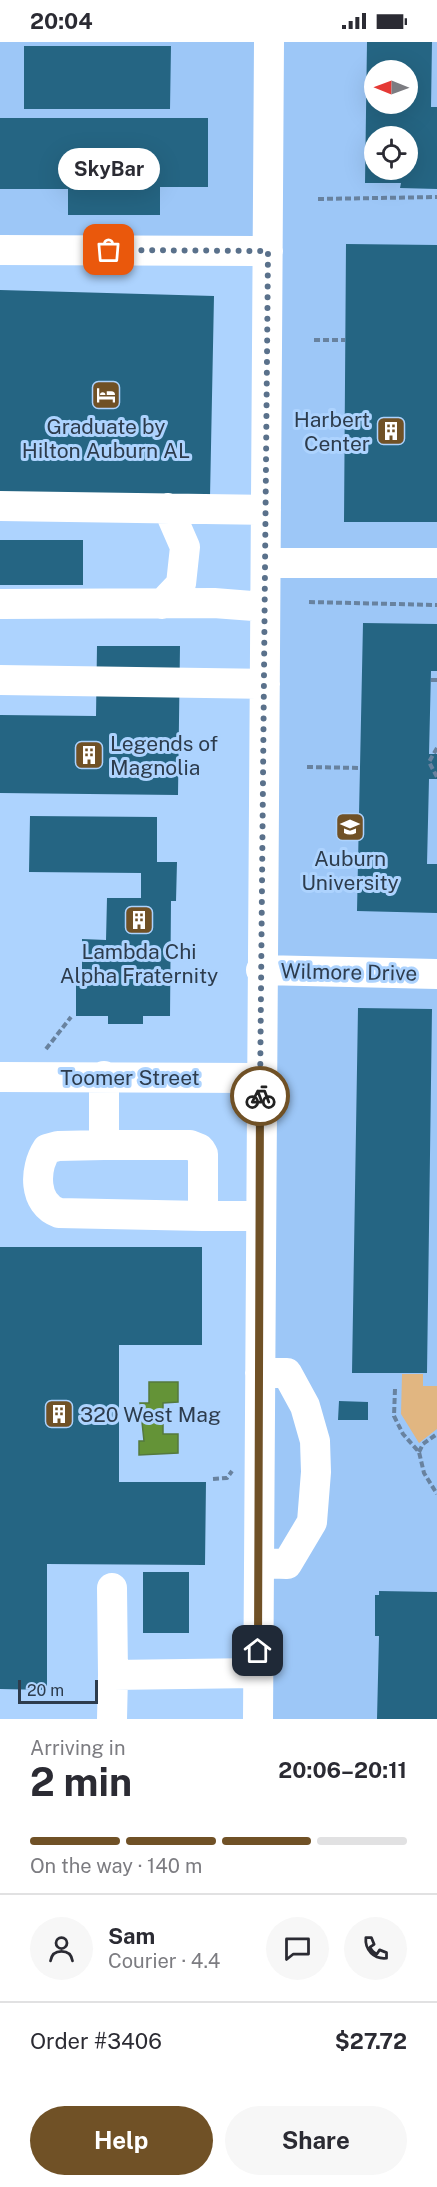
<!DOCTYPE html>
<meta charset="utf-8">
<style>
:root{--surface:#fff;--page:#f7f7f7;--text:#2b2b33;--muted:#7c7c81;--line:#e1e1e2;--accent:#705126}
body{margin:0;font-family:"Public Sans",sans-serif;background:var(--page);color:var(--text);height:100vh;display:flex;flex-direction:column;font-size:22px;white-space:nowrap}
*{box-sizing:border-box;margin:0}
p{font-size:20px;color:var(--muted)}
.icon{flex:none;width:33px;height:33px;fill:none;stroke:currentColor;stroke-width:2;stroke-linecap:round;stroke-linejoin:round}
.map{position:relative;height:1677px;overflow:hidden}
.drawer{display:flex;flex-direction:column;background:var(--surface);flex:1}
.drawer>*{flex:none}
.needle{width:39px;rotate:271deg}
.fabs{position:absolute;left:364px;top:18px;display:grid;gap:12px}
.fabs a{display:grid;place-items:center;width:54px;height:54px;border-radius:50%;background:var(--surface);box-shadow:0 6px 24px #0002;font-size:30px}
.scale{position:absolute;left:18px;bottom:15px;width:80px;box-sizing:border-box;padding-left:6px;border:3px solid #2d3c4d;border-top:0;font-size:16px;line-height:21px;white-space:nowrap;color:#2d3c4d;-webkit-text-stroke:4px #add3fe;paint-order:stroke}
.pin{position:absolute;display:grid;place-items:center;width:51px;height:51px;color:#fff;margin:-26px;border-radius:12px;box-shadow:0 3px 9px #0006}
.courier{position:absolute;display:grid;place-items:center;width:60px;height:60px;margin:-30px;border:4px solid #705126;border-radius:50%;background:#fff;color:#222;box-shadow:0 2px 8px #0007}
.bubble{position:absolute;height:42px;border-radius:21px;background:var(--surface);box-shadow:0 6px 24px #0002;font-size:20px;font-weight:700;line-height:42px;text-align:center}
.head em{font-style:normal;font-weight:700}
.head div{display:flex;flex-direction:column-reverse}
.head{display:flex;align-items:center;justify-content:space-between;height:102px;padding:0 30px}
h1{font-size:39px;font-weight:700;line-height:45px}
.bar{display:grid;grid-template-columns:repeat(4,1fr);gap:9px 6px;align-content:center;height:72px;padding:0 30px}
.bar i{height:8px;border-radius:4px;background:var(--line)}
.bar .active{background:var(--accent)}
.bar p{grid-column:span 4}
.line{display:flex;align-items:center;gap:15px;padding:0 30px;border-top:2px solid var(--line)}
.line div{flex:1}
.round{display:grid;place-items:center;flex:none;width:63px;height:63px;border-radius:32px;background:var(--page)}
.button{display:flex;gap:12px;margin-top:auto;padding:12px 30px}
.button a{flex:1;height:69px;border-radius:36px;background:var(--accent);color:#fff;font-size:24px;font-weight:700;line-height:69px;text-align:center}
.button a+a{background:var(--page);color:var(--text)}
.status{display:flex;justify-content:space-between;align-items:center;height:42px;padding:0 30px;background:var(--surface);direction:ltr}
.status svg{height:16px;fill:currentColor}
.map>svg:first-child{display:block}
.built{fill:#9dc7f7;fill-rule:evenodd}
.green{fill:#e1b681}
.water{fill:#649337;stroke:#54793e;stroke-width:1.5}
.building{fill:#256583;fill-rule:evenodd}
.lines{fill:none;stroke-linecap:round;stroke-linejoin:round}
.path{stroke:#68829f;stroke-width:4;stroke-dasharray:6 3;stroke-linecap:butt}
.minor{stroke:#fff;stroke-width:30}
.done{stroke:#5a718b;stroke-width:6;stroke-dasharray:0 10.8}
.route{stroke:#705126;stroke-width:8}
.labels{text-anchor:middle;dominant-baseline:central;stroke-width:6;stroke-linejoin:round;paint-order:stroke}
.poi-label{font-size:21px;fill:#2d3c4d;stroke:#add3fe}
.street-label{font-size:21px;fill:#2d3c4d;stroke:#add3fe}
</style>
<div class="status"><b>20:04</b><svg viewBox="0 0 49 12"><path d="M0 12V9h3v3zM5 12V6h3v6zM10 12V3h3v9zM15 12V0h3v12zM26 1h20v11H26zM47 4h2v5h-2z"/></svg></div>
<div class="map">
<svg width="437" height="1677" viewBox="0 0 437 1677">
<rect width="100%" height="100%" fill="#add3fe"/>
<!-- built -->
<path class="built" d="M0,0H437V1677H258L268,210L0,208ZM375,28H408V62H375ZM375,94H408V128H375Z"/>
<!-- green -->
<path class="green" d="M402,1332H423V1344H437V1387L419,1401L401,1372Z"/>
<!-- water -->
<path class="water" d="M149,1340H178V1360L163,1361V1392H178V1411L139,1413V1399H144L140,1361H149Z"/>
<!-- building -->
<path class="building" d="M367,0H432L431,65H437V147L400,146L401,141H365ZM375,28H408V62H375ZM375,94H408V128H375Z
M24,4H171L170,67H24Z
M0,76H208V145H160V173H68V147H0Z
M346,202L437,203V480H344Z
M0,248L214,254L210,455L0,453Z
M0,498H83V543H0Z
M363,581L437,582V629H431L429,712H437V737H429L427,822H437V871L357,869Z
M97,604H180L178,753L0,751V673L96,674Z
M30,774L157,775V820H177L176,859H171L170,974H143V982H108V974H76V934H82V897L106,898L107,856H141V831L29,830Z
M358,966L432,967L427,1331H352Z
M0,1205H202V1303H119V1440H206L205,1523L47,1522V1648L0,1647Z
M339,1359L368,1360V1378H338Z
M143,1530H189V1591H143Z
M379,1549L437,1550V1677H377L379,1594H375V1553H379Z"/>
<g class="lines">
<!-- path -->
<path class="path" d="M318,157L437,155
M314,298H345
M309,560L437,563
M431,638H437
M437,706L429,720L437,735
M307,725L360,726
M46,1007L71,975
M395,1347L394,1374L403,1392L419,1410L424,1431L437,1452
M419,1410L423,1402L437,1392
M213,1437L227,1436L232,1429"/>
<!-- minor -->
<path class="minor" d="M0,208L268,209
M0,464L266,468
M266,521H437
M0,562L214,561L265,565
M162,562L181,542L185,505L168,466
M0,638L265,642
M261,928L437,932
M0,1035L260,1036
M104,1103L58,1104L47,1107C34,1127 33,1162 59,1171L203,1174V1112L200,1107L190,1103H104V1034
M203,1174H260
M259,1521L287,1522L312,1480L316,1430L315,1399L305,1364L287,1331H260
M112,1546L113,1633L258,1631
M112,1677L113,1633
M258,1677L269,0"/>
</g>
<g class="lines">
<!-- done -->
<path class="done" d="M109,208L268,209L260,1054"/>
<!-- route -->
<path class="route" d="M258,1609L260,1054"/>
</g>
<!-- icons -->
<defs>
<g id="hotel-square" transform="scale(1.5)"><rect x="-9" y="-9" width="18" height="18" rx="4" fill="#705126" stroke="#add3fe"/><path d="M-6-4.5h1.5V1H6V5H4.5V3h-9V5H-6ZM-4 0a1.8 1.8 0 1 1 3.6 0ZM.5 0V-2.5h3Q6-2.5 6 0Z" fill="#fff"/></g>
<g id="building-square" transform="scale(1.5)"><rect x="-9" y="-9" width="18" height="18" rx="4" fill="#705126" stroke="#add3fe"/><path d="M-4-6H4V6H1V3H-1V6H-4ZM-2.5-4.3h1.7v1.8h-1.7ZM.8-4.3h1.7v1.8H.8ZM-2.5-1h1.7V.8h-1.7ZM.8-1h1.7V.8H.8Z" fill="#fff"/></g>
<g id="university-square" transform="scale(1.5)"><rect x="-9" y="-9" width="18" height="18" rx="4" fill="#705126" stroke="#add3fe"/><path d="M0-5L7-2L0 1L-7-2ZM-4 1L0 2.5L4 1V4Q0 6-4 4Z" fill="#fff"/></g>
</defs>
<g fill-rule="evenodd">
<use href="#hotel-square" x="106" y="353"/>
<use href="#building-square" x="391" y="389"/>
<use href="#building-square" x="89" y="713"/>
<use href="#university-square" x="350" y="785"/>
<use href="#building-square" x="139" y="878"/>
<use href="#building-square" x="59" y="1372"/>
</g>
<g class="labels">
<!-- poi labels -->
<g class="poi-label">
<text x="370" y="377" text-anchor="end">Harbert<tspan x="370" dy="24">Center</tspan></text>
<text x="106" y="384">Graduate by<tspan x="106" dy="24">Hilton Auburn AL</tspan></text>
<text x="110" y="701" text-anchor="start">Legends of<tspan x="110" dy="24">Magnolia</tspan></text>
<text x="350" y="816">Auburn<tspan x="350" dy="24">University</tspan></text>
<text x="139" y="909">Lambda Chi<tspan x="139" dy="24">Alpha Fraternity</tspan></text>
<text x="80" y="1372" text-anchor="start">320 West Mag</text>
</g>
<!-- street labels -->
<g class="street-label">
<text transform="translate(349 930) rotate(1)">Wilmore Drive</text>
<text x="130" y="1035">Toomer Street</text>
</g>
</g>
</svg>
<div class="fabs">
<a><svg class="needle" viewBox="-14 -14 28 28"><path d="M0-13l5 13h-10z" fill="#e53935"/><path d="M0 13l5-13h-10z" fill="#7c7c81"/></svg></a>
<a><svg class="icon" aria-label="locate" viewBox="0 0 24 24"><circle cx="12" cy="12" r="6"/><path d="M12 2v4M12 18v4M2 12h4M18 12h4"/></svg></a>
</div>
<div class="scale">20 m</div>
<div class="pin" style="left:109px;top:208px;background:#ea580c"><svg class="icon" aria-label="bag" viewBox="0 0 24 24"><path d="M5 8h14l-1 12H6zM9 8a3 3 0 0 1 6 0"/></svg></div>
<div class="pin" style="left:258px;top:1609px;background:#1f2937"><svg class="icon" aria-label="home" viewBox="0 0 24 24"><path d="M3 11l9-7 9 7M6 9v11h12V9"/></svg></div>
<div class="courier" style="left:260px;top:1054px"><svg class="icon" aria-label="bike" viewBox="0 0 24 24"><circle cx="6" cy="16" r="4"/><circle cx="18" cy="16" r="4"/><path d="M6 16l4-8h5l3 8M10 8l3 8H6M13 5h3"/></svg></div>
<div class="bubble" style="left:58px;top:106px;width:102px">SkyBar</div>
</div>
<section class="drawer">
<div class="head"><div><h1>2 min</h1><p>Arriving in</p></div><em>20:06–20:11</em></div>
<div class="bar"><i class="active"></i><i class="active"></i><i class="active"></i><i></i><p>On the way · 140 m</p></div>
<div class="line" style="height:108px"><a class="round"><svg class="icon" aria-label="person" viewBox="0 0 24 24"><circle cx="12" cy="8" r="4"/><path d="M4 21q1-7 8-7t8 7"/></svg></a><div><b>Sam</b><p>Courier · 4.4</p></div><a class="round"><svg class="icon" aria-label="chat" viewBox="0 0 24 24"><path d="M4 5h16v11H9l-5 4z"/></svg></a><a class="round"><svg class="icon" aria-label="phone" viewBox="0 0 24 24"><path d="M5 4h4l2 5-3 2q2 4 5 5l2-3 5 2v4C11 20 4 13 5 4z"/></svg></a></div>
<div class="line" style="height:78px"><div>Order #3406</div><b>$27.72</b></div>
<div class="button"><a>Help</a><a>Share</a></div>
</section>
